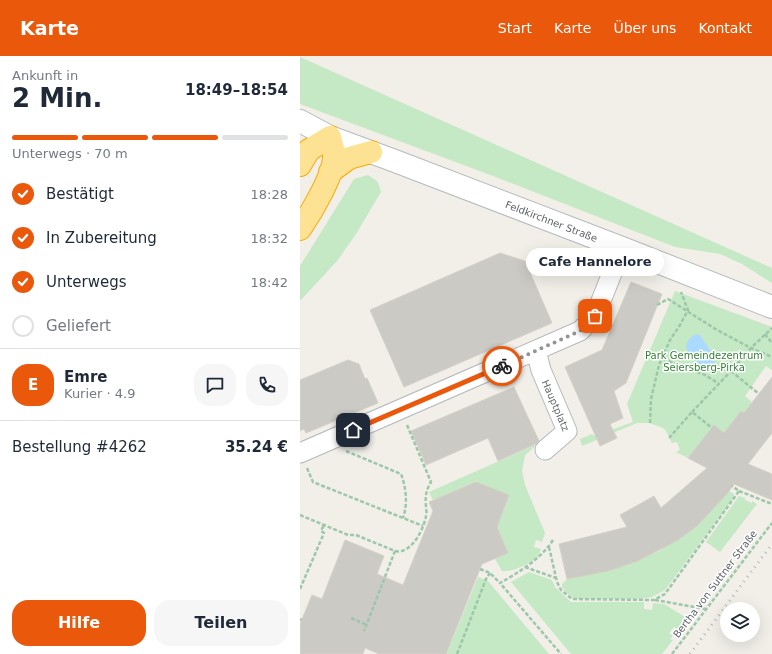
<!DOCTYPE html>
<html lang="de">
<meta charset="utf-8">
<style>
:root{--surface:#fff;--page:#f6f6f7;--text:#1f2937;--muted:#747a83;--line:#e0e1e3;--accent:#ea580c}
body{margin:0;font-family:"DejaVu Sans",sans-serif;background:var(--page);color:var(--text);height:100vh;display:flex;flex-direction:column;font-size:15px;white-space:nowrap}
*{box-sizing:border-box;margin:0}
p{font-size:13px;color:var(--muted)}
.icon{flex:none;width:22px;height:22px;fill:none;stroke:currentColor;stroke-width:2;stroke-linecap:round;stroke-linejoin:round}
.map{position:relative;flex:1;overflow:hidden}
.details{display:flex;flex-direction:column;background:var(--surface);width:300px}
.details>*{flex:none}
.buttons{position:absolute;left:420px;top:546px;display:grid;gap:8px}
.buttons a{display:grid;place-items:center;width:40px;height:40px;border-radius:50%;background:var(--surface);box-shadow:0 4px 16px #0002;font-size:20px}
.pin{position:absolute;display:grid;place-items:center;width:34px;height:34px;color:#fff;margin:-17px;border-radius:8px;box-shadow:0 2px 6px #0006}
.courier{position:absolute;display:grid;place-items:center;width:40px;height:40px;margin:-20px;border:3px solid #ea580c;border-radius:50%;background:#fff;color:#222;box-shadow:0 1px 5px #0007}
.bubble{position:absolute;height:28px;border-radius:14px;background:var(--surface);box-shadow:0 4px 16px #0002;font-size:13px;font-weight:600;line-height:28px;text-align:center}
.overview em{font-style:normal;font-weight:600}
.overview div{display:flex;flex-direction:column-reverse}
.overview{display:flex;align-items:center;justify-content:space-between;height:68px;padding:0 12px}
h1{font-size:26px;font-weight:600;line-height:30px}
.bar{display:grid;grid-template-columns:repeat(4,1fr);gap:6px 4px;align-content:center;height:48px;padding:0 12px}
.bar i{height:5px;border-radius:3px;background:var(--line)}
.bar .on{background:var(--accent)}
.bar p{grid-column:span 4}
.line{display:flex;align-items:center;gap:10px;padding:0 12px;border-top:1px solid var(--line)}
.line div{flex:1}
.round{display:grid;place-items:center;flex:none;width:42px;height:42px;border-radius:16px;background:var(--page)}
ol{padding:0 12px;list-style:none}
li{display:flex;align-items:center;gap:12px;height:44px}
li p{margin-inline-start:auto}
li .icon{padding:4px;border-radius:50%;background:var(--accent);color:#fff;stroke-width:4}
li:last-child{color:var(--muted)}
li i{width:22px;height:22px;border:2px solid var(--line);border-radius:50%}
.action{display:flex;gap:8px;margin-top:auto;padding:8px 12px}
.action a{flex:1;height:46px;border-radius:16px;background:var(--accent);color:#fff;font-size:16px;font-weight:600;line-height:46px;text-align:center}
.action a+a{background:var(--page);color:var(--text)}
header{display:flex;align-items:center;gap:24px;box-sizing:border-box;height:56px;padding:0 20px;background:var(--accent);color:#fff}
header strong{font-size:19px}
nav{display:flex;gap:22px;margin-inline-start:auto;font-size:14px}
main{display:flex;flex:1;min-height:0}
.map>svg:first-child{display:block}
.green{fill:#c5e8c5}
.water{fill:#aadaff}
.building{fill:#cccac5;stroke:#d6d1c6}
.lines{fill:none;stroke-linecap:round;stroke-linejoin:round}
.street-casing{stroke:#b5b8bc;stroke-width:21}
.secondary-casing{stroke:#b6babf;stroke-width:24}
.highway-casing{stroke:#f9ab00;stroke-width:24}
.path{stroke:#9cc7a9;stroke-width:2.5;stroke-dasharray:4 2;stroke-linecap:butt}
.street{stroke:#fff;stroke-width:19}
.secondary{stroke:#fff;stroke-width:22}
.highway{stroke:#fde293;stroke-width:22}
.rail{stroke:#b6b7b8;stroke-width:3;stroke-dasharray:1 5;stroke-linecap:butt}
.done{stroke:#929495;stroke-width:4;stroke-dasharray:0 7.2}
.route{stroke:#ea580c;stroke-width:5}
.labels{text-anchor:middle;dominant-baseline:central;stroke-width:3;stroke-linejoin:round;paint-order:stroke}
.street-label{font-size:10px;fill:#5f6368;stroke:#fff}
.park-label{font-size:10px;fill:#348238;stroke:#fff}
</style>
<header>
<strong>Karte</strong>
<nav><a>Start</a><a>Karte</a><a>Über uns</a><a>Kontakt</a></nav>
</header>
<main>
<section class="details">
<div class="overview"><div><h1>2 Min.</h1><p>Ankunft in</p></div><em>18:49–18:54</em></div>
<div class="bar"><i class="on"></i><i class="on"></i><i class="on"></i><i></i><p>Unterwegs · 70 m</p></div>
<ol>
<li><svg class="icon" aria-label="check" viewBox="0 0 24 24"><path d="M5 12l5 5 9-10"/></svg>Bestätigt<p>18:28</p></li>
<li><svg class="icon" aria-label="check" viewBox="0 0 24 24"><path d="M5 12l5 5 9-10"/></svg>In Zubereitung<p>18:32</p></li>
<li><svg class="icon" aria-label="check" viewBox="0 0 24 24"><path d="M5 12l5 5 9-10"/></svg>Unterwegs<p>18:42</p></li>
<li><i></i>Geliefert</li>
</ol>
<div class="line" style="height:72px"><b class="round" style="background:var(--accent);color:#fff">E</b><div><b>Emre</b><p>Kurier · 4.9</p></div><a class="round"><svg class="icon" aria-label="chat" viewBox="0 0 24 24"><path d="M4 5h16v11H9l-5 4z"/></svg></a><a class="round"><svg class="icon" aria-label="phone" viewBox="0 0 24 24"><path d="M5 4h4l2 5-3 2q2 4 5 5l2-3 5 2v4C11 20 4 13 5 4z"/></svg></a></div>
<div class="line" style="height:52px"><div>Bestellung #4262</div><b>35.24 €</b></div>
<div class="action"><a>Hilfe</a><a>Teilen</a></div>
</section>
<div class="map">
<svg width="472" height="598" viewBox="0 0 472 598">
<rect width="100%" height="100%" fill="#f1efe8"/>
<!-- green -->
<path class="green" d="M0,1L472,212V227L442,208L420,198L375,191L193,120L0,48Z
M68,119L78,126L81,136L56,178L37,205L0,245V210L54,123Z
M375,235L472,271V314L466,310L445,340L452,346L444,357L441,355L424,377L414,370L388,402L376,396L380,394L377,386L372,387L366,375L363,372L349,367H337L282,390L280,383L292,378L294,380L333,366L327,348Z
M238,388L225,399L222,415L225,429L245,477L242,486L236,484L234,491L241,493C240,496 238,500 236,502C230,508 210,517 202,515L195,503L208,497L197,471L209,439L183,440L177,425L133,444L129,436Z
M429,435L434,438V441L365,534L352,541L339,543H277C271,541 266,537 262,531V528L267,523L338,505L359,495L397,470Z
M439,440L445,442V444L452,447V445L457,448L420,496L406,486Z
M229,516L252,524L255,531L271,546H344V553L352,554L353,547L364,548L390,564L380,575L374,571L369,577L373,580L370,583L373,584L362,598H271L211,526Z
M178,521L188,525L249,598H142L143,595L147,597Z"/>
<!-- water -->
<path class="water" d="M396,278L400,279L415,302L414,308L408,312C393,307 375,289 396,278Z"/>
<!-- building -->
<path class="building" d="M200,197L225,205L252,267L104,331L70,254Z
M331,226L362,238L326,327L314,335L323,362L310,368L317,382L300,390L265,311L302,294Z
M48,304L59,308L65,323L67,322L78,347L6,377L4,373L0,375V324Z
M472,321V377L448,408L472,418V444L434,428L427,438L397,470L378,484L338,505L308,515L267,523L259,488L327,471L320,459L354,440L361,452L407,412L388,402L414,369L424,377L441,355L444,357Z
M214,331L239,385L236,388L198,405L188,382L126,409L111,375Z
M176,426L209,439L197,471L208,497L182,508L146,598H79L65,592L63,598H0V568L12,539L22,543L45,484L84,500L77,518L103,529L133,455L129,446Z"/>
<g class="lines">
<!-- street casing -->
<g class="street-casing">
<g id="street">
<path id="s1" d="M236,295L241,314L267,375L245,394"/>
<path d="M0,397L280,275L295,260L322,192"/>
</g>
</g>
<!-- secondary casing -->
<g class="secondary-casing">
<g id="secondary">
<path id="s2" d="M0,65L30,81L95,105L322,192L472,251"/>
</g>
</g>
<!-- highway casing -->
<g class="highway-casing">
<path id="highway" d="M0,109L9,94L30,81C31,86 33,92 34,97C36,116 11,157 0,173
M30,116L49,102L71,96"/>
</g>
<!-- path -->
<path class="path" d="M357,249L368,243L417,274L451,292L472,301
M465,278L472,287
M363,303L405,319L418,327
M431,315L459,338
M392,356L431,315L451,292L472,272
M350,367L351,343L359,309L370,284L380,269L388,254L381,236
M369,382L392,356L412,372
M46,395L101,418C106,431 108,448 103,462
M7,412L13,426L123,470
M439,435L472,448
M0,459L48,479H56L95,495L64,575
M253,484C242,502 218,517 200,527L261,598
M249,491L257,526L261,534L272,543L354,544L365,538L439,435L432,430
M95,495C111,499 124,473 126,460C127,457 126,453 126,450C125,441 126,434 131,426L107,369
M225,511L256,522
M180,513L190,517L200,527
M0,533L24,477L21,475L24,469
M355,544L406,553
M51,562L67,569
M0,563L2,564
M157,598L186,523L190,517
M372,598L472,467"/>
<!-- street -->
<use href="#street" class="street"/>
<!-- secondary -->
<use href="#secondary" class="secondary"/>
<!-- highway -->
<use href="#highway" class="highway"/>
<!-- rail -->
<path class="rail" d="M390,598L472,488"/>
</g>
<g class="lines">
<!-- done -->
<path class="done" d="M202,310L280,275L295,260"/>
<!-- route -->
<path class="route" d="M53,374L202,310"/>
</g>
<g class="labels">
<!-- street labels -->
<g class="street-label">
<text stroke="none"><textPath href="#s2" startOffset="271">Feldkirchner Straße</textPath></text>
<text stroke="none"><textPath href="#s1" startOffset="58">Hauptplatz</textPath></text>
<text transform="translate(415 528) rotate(-53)">Bertha von Suttner Straße</text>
</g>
<!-- park labels -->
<g class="park-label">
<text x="404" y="299">Park Gemeindezentrum<tspan x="404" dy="12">Seiersberg-Pirka</tspan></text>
</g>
</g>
</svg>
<div class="buttons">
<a><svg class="icon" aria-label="layers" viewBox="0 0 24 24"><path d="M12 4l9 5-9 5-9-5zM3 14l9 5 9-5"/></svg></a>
</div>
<div class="pin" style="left:295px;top:260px;background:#ea580c"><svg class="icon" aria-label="bag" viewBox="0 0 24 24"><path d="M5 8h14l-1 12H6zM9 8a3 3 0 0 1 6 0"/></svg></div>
<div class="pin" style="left:53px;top:374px;background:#1f2937"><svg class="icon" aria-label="home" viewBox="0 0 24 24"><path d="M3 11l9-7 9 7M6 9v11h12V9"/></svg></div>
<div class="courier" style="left:202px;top:310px"><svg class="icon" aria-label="bike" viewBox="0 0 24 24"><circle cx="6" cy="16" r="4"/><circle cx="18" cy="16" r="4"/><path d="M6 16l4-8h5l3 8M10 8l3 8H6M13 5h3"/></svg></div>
<div class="bubble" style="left:226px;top:192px;width:138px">Cafe Hannelore</div>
</div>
</main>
